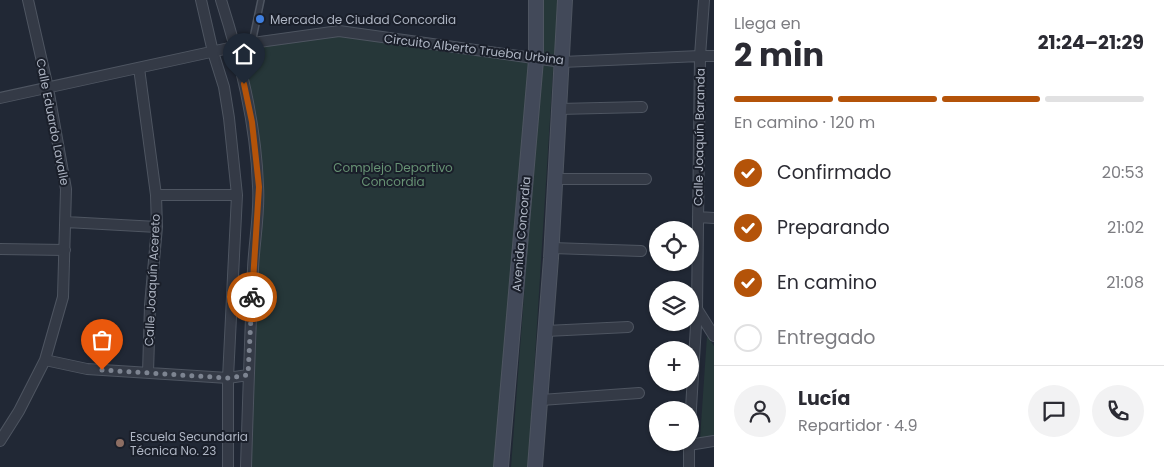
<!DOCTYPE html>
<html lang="es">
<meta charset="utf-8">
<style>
:root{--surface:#fff;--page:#f2f2f3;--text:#2b2b33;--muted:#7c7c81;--line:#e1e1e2;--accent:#b45309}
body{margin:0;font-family:Poppins,sans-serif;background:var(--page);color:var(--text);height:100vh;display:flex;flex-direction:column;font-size:19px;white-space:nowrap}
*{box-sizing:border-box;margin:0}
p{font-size:16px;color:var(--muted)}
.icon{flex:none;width:28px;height:28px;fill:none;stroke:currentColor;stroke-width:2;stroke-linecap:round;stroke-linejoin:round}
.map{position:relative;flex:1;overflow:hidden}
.drawer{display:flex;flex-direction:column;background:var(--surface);width:450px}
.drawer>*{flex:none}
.buttons{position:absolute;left:649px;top:221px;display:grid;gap:10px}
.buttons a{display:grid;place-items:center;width:50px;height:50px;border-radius:50%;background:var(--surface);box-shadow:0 1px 4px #0004;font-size:25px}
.pin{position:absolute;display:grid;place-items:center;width:42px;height:42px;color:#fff;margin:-51px -21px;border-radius:50% 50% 50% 0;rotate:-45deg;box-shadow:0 0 5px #0007}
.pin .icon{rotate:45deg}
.courier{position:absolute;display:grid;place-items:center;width:50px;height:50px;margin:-25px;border:4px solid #b45309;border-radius:50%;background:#fff;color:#222;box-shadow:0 1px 6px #0007}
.head em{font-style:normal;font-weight:700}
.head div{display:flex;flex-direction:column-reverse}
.head{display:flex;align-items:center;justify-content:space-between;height:85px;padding:0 20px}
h1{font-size:32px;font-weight:700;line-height:38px}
.bar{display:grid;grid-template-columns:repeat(4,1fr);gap:8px 5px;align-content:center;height:60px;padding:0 20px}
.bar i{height:6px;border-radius:4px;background:var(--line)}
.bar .current{background:var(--accent)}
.bar p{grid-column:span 4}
.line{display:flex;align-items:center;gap:12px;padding:0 20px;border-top:1px solid var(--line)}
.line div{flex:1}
.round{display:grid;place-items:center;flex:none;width:52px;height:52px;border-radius:26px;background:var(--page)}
ol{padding:0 20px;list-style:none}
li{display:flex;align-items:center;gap:15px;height:55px}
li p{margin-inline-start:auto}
li .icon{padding:5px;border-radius:50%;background:var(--accent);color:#fff;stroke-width:4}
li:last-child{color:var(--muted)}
li i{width:28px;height:28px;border:2px solid var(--line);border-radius:50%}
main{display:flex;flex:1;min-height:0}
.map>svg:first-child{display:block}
.green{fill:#263739}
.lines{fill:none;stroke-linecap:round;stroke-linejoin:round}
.lane-casing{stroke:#4e5561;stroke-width:8}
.street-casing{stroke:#4e5561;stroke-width:12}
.secondary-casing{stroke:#4e5561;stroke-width:16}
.lane{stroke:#343a46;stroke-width:5}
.street{stroke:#343a46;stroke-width:10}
.secondary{stroke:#424959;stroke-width:14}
.done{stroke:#7d8491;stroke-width:5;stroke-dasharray:0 9}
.route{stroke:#b45309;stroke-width:6}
.shop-dot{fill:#3f7fe0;stroke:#1a1f2a;stroke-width:2}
.education-dot{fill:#8d6e63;stroke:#1a1f2a;stroke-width:2}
.labels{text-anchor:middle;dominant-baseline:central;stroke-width:4;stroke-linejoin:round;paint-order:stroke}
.poi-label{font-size:12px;fill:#aeb5c3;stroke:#1a1f2a;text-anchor:start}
.street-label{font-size:12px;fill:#aeb5c3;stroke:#1a1f2a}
.park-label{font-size:12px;fill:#679274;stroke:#1a1f2a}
</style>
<main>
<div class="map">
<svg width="714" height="467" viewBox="0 0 714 467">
<rect width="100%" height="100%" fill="#212835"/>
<!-- green -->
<path class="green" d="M543,0H559L557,38L553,71L528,467H511L524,296Z
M339,31L536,60L506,467H246L259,187L236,47Z
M707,336L714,346V437L700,439Z"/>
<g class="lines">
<!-- lane casing -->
<g class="lane-casing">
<path id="lane" d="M252,43L261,0"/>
</g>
<!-- street casing -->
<g class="street-casing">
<path id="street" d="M201,0L213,52L224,87L229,118L237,195L228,378V467
M221,0C240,60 256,123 258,186C260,212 254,243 253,269C250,335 248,401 246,467
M139,68L156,195L157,227L150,305L148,373
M0,98L252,43L339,31L562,62L700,56H714
M559,109L642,107
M556,179H646
M156,195H237
M698,217L714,218
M66,222L157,227
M552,248L641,251
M0,249L65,250
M697,309L714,336
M546,331L628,327
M45,360L87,369L228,378L248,375
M541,400L639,393
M690,425L697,309L700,56L704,0
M0,441L19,411L45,360L63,297L66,189L48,88L28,0
M689,442V467
M689,445L714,441"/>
</g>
<!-- secondary casing -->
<g class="secondary-casing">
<path id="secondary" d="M501,467L536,60V0
M535,467L551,258L565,0"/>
</g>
<!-- lane -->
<use href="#lane" class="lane"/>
<!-- street -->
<use href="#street" class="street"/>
<!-- secondary -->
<use href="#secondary" class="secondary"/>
</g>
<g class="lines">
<!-- done -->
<path class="done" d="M102,370L228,378L248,375L252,297"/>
<!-- route -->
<path class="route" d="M244,84L252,122L259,187L252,297"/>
</g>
<!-- markers -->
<circle class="shop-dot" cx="260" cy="19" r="5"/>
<circle class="education-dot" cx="120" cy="443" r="5"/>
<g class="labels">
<!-- poi labels -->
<g class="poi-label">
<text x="270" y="19">Mercado de Ciudad Concordia</text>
<text x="130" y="436">Escuela Secundaria<tspan x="130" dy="14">Técnica No. 23</tspan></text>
</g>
<!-- street labels -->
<g class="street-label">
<text transform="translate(474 49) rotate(7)">Circuito Alberto Trueba Urbina</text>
<text transform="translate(53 122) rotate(79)">Calle Eduardo Lavalle</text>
<text transform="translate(699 137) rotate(-89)">Calle Joaquín Baranda</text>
<text transform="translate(521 234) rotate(-85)">Avenida Concordia</text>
<text transform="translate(152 280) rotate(-87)">Calle Joaquín Acereto</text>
</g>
<!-- park labels -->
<g class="park-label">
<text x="393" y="167">Complejo Deportivo<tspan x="393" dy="14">Concordia</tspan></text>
</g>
</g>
</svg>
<div class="buttons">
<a><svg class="icon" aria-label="locate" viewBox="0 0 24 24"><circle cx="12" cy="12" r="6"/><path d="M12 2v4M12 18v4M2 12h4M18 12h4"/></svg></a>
<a><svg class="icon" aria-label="layers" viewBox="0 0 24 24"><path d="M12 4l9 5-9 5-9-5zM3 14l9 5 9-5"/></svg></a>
<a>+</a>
<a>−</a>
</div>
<div class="pin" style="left:102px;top:370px;background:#ea580c"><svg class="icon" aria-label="bag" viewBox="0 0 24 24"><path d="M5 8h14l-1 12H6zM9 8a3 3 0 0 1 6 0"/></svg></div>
<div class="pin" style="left:244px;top:84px;background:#1f2937"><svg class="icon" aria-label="home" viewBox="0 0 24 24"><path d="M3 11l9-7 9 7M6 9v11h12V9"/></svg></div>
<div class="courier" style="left:252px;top:297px"><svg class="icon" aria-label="bike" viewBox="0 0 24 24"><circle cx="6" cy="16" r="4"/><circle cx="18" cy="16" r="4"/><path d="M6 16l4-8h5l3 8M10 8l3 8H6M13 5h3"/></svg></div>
</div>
<section class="drawer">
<div class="head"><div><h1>2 min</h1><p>Llega en</p></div><em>21:24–21:29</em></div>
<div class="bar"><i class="current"></i><i class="current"></i><i class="current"></i><i></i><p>En camino · 120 m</p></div>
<ol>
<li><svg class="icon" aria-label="check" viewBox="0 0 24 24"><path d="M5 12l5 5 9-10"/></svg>Confirmado<p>20:53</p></li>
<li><svg class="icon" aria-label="check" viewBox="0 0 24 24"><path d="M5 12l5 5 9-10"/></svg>Preparando<p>21:02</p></li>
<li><svg class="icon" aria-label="check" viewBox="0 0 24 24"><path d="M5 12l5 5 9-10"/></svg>En camino<p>21:08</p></li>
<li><i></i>Entregado</li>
</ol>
<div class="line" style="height:90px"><a class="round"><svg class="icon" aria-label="person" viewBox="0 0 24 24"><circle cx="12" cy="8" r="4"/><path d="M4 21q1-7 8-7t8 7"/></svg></a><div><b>Lucía</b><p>Repartidor · 4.9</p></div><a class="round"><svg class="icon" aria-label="chat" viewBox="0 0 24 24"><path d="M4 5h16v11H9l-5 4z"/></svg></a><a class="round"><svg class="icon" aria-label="phone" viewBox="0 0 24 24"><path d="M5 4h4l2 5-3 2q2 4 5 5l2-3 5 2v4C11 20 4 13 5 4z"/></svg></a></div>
</section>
</main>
